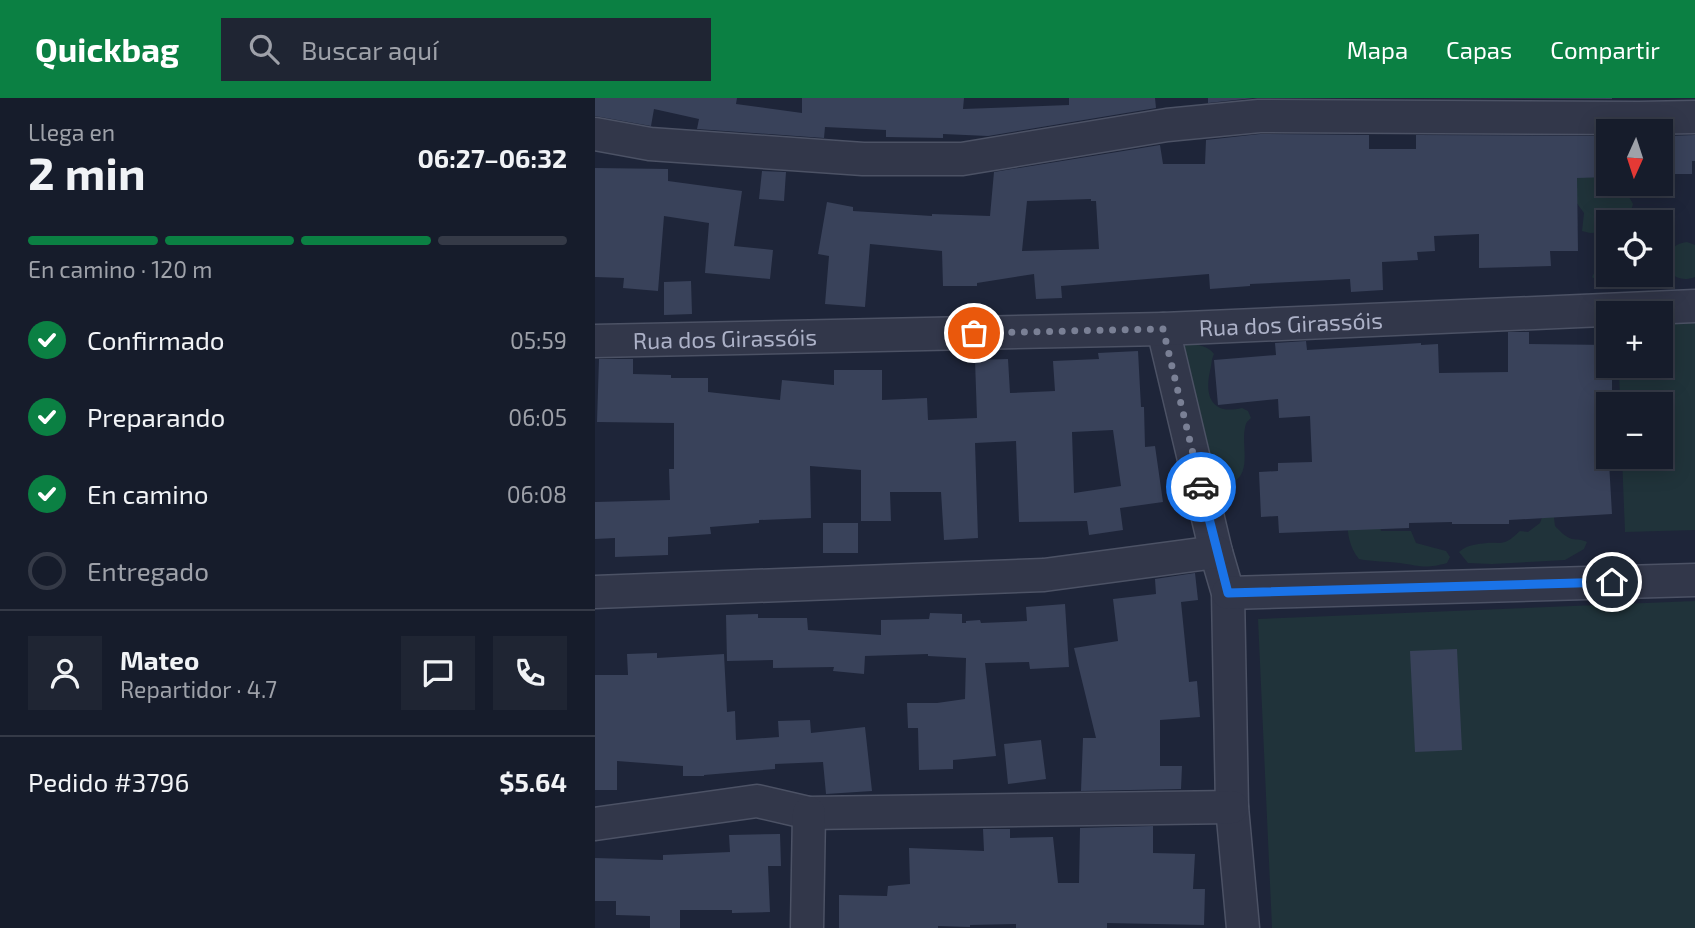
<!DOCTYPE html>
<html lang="es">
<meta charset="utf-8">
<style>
:root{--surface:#161c2b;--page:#1f2533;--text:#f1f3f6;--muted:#9ea1a9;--line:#353a47;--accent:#0b8043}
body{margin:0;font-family:"Exo 2",sans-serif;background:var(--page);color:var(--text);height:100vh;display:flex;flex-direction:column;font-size:26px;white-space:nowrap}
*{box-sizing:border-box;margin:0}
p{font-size:23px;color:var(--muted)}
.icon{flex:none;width:38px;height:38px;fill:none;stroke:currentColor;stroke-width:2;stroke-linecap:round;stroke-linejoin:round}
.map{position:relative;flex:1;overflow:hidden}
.side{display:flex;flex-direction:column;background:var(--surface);width:595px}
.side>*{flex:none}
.needle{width:46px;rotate:183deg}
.controls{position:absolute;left:1001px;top:21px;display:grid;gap:14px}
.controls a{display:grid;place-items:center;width:77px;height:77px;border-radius:0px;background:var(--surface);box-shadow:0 4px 18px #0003,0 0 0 2px var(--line);font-size:35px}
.pin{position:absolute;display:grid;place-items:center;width:60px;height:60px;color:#fff;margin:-30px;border:4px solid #fff;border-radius:50%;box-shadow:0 2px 7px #0007}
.courier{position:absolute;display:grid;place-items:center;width:70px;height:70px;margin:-35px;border:5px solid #1a73e8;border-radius:50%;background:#fff;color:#222;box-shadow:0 2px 9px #0007}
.headline em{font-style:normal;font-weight:700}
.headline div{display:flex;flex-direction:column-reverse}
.headline{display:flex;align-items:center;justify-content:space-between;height:119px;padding:0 28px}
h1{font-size:46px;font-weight:700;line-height:52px}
.bar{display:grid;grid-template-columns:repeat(4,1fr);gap:10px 7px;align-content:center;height:84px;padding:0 28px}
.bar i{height:9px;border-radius:5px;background:var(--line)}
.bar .active{background:var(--accent)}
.bar p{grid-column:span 4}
.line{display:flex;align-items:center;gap:18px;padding:0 28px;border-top:2px solid var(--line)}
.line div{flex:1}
.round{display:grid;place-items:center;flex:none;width:74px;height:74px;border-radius:0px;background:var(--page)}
ol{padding:0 28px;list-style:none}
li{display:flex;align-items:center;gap:21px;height:77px}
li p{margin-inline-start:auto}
li .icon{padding:7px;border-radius:50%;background:var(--accent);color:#fff;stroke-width:4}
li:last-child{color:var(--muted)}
li i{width:38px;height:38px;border:4px solid var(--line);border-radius:50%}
header{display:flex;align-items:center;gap:42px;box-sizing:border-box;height:98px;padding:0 35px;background:var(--accent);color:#fff}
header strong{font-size:33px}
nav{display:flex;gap:38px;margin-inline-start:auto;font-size:24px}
.search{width:490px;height:63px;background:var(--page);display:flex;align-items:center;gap:18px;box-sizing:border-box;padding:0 24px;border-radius:0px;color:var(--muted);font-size:26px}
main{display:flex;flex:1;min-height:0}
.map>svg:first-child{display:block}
.green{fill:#20333a}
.building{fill:#39425a;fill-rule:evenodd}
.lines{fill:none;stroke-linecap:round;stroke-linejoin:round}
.minor-casing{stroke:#4c5265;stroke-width:35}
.minor{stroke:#32374a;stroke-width:32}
.done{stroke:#7a8095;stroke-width:7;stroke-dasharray:0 12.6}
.route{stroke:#1a73e8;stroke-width:9}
.labels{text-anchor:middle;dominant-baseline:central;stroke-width:5;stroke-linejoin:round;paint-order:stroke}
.street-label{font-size:23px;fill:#acb1c7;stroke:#171d2e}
</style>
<header>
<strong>Quickbag</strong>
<div class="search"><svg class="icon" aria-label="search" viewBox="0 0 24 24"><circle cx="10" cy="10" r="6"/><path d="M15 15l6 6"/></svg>Buscar aquí</div>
<nav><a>Mapa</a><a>Capas</a><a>Compartir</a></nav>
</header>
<main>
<section class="side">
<div class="headline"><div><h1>2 min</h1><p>Llega en</p></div><em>06:27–06:32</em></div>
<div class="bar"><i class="active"></i><i class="active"></i><i class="active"></i><i></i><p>En camino · 120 m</p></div>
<ol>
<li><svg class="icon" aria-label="check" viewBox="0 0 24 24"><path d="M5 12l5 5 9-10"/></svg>Confirmado<p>05:59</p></li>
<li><svg class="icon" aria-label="check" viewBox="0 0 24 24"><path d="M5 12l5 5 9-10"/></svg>Preparando<p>06:05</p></li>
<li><svg class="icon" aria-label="check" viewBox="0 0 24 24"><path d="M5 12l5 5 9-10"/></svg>En camino<p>06:08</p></li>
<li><i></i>Entregado</li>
</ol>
<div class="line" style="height:126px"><a class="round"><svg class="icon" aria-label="person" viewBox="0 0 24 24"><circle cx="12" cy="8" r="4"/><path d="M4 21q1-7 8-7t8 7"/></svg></a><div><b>Mateo</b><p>Repartidor · 4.7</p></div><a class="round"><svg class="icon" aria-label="chat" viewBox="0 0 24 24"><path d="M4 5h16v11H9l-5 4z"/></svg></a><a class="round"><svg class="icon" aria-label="phone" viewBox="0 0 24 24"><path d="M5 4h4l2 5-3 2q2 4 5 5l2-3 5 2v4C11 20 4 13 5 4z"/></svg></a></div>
<div class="line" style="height:91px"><div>Pedido #3796</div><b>$5.64</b></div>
</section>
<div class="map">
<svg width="1100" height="830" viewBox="0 0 1100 830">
<rect width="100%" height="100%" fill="#1e2539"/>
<!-- green -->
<path class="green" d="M996,61L1013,64V86H1032L1029,90L1038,106L1033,123L1013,124V134L995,135L987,133L989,115L962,78Z
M1092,144L1100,147V179C1070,191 1059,148 1092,144Z
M1013,154V177H1024L1009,187L997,179L1008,158Z
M1100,215V432L1030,434L1027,359H1066V306H1025L1024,268H1066V216Z
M591,244C600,247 613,247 619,256C616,262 617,266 615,273C609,300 618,317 647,310L653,313L656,320C652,324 651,324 650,330C646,346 657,375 638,384C630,388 623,386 616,382L587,246Z
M753,400L782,414L786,433H816L821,445L851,453L855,459L852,465C831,471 825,468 805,465C791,463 778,464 764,461C749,442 753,423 753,400Z
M950,411L962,413L959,420L960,428C965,433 970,439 977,441C983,442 986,441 992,444L989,451L970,462L897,466L873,465L864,454C871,447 883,446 892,445C898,444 904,446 910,444C916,442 920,437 925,433L933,434L945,425Z
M1100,503V830H677L663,521Z"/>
<!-- building -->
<path class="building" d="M0,0H142L141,6L207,15V0H369L368,11L474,7V0H560L561,10L393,38L348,36V40L291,39V32L230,29L229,40L102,31L104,21L59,11L56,28L0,18Z
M613,0H659L613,5Z
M821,0H1017V1Z
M665,36L774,37V51H821V37L1013,38V79L982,80L983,153H955L956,168L884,170V136L839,138L840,153L822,154L823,162L787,164L788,192L756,194L755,181L655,186V188L615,191L614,176L466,188L467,200L441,201L439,176L382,185V188H348L347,153L275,146L270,209L230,206L234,158L223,156L232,104L258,109V113L337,118V116L395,118L399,74L565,47L568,66H610L611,42ZM496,101V103H501L504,151L427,153L432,103Z
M1100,37V63H1097V76H1074V38Z
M0,70L73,71V83L147,93L139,148L178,152L175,181L110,175L114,125L69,118L63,193L28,190L29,180L0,179Z
M167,73L191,74L189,103L164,101Z
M96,183L97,216L69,217V184Z
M913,234H934V246L1013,247V268H1017V293H1004V364H1014L1017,416L914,422V426H857V424L814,425V430L684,435L683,418L666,419L664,374L683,373V365L717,364L715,318L684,320L683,301L623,307L619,262L681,257L680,245L711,243L712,252L826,245V247L843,246L844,275L913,274Z
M543,253L546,309H549L550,349L560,348L568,404L525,410L528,432L494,437L492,423L424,424L421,343L380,345L383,440L349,442L346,394H295L296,423H266V372L215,368L216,420L164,422V425L115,429L116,436L73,439V457L20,459V440L0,441V404L75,402L74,371H79V325L2,324L4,261H38V276L76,277V280H113V294L185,302L187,282L239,287V272H287V302L332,300L333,322L382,320L380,262L413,261L415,295L460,293L458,263L504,261L503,255ZM518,332L526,388L479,395L477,334Z
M228,425H263V455H228Z
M600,475L603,502L586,504L594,584L602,583L605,619L565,622V668H587L586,691L486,693L488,640H501L479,550L523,543L518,501L561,496L560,481Z
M470,506L474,569L435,571L434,564L390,565L401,658L358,662V671L324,672L323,630H313L312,605H342L370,601L371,560L333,558V556L270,558L269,576L238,573L239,569L178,570V562L132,563L131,517L163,516V520H212L213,532L286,537V522L334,521L335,515L367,516V525H371V523L385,522L386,525L432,523L431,509Z
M862,551L867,652L820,654L815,553Z
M62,555V560L129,556L132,614L140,613L141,642L184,639L183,623L215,622L216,635L270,629L277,693L231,696L228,664L180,666V671L109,677V678H88V668L22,663V692H0V577H33L32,556Z
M446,642L451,681L413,686L409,646Z
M558,728V755L600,756L598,791H610L609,827L512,825V830H421V826L375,827V829L343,828V830H244V797L292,798L293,788L315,786L314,750L389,753L388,731H415V740L458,739L463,785H484L485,730Z
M185,736L186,768H173L175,814L137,815V812H85V830H55V818L21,817V803H0V760L68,762V757L135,754L134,737Z"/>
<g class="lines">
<!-- minor casing -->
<g class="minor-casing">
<g id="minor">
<path d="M0,36L55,46L268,61H367L572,27L664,18L1044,20L1100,19"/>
<path d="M568,231L621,454L633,495L637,709L648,830"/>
<path id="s1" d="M0,243L568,231L1100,208"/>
<path d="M0,494L449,477L621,454"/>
<path d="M633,495L1100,482"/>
<path d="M0,726L162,703L214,715L637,709"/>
<path d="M212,830L214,715"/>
</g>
</g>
<!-- minor -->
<use href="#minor" class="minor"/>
</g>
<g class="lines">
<!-- done -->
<path class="done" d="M379,235L568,231L606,389"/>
<!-- route -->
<path class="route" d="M606,389L633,495L1017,484"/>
</g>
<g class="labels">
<!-- street labels -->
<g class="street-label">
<text stroke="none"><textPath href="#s1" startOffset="696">Rua dos Girassóis</textPath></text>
<text stroke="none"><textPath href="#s1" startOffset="130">Rua dos Girassóis</textPath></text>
</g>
</g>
</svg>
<div class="controls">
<a><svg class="needle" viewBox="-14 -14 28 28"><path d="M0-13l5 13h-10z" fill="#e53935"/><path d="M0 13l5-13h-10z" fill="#9ea1a9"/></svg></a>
<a><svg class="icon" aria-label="locate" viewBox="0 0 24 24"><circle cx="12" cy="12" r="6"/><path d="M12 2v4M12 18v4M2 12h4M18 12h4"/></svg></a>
<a>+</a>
<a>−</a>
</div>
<div class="pin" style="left:379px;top:235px;background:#ea580c"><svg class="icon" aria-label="bag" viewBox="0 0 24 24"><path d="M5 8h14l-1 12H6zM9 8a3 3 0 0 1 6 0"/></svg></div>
<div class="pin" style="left:1017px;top:484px;background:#1f2937"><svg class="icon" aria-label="home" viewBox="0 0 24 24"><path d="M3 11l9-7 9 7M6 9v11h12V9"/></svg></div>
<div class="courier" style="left:606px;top:389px"><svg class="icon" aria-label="car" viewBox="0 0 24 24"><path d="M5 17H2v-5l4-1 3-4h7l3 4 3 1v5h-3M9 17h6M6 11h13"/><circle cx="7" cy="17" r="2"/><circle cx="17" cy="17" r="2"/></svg></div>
</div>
</main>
